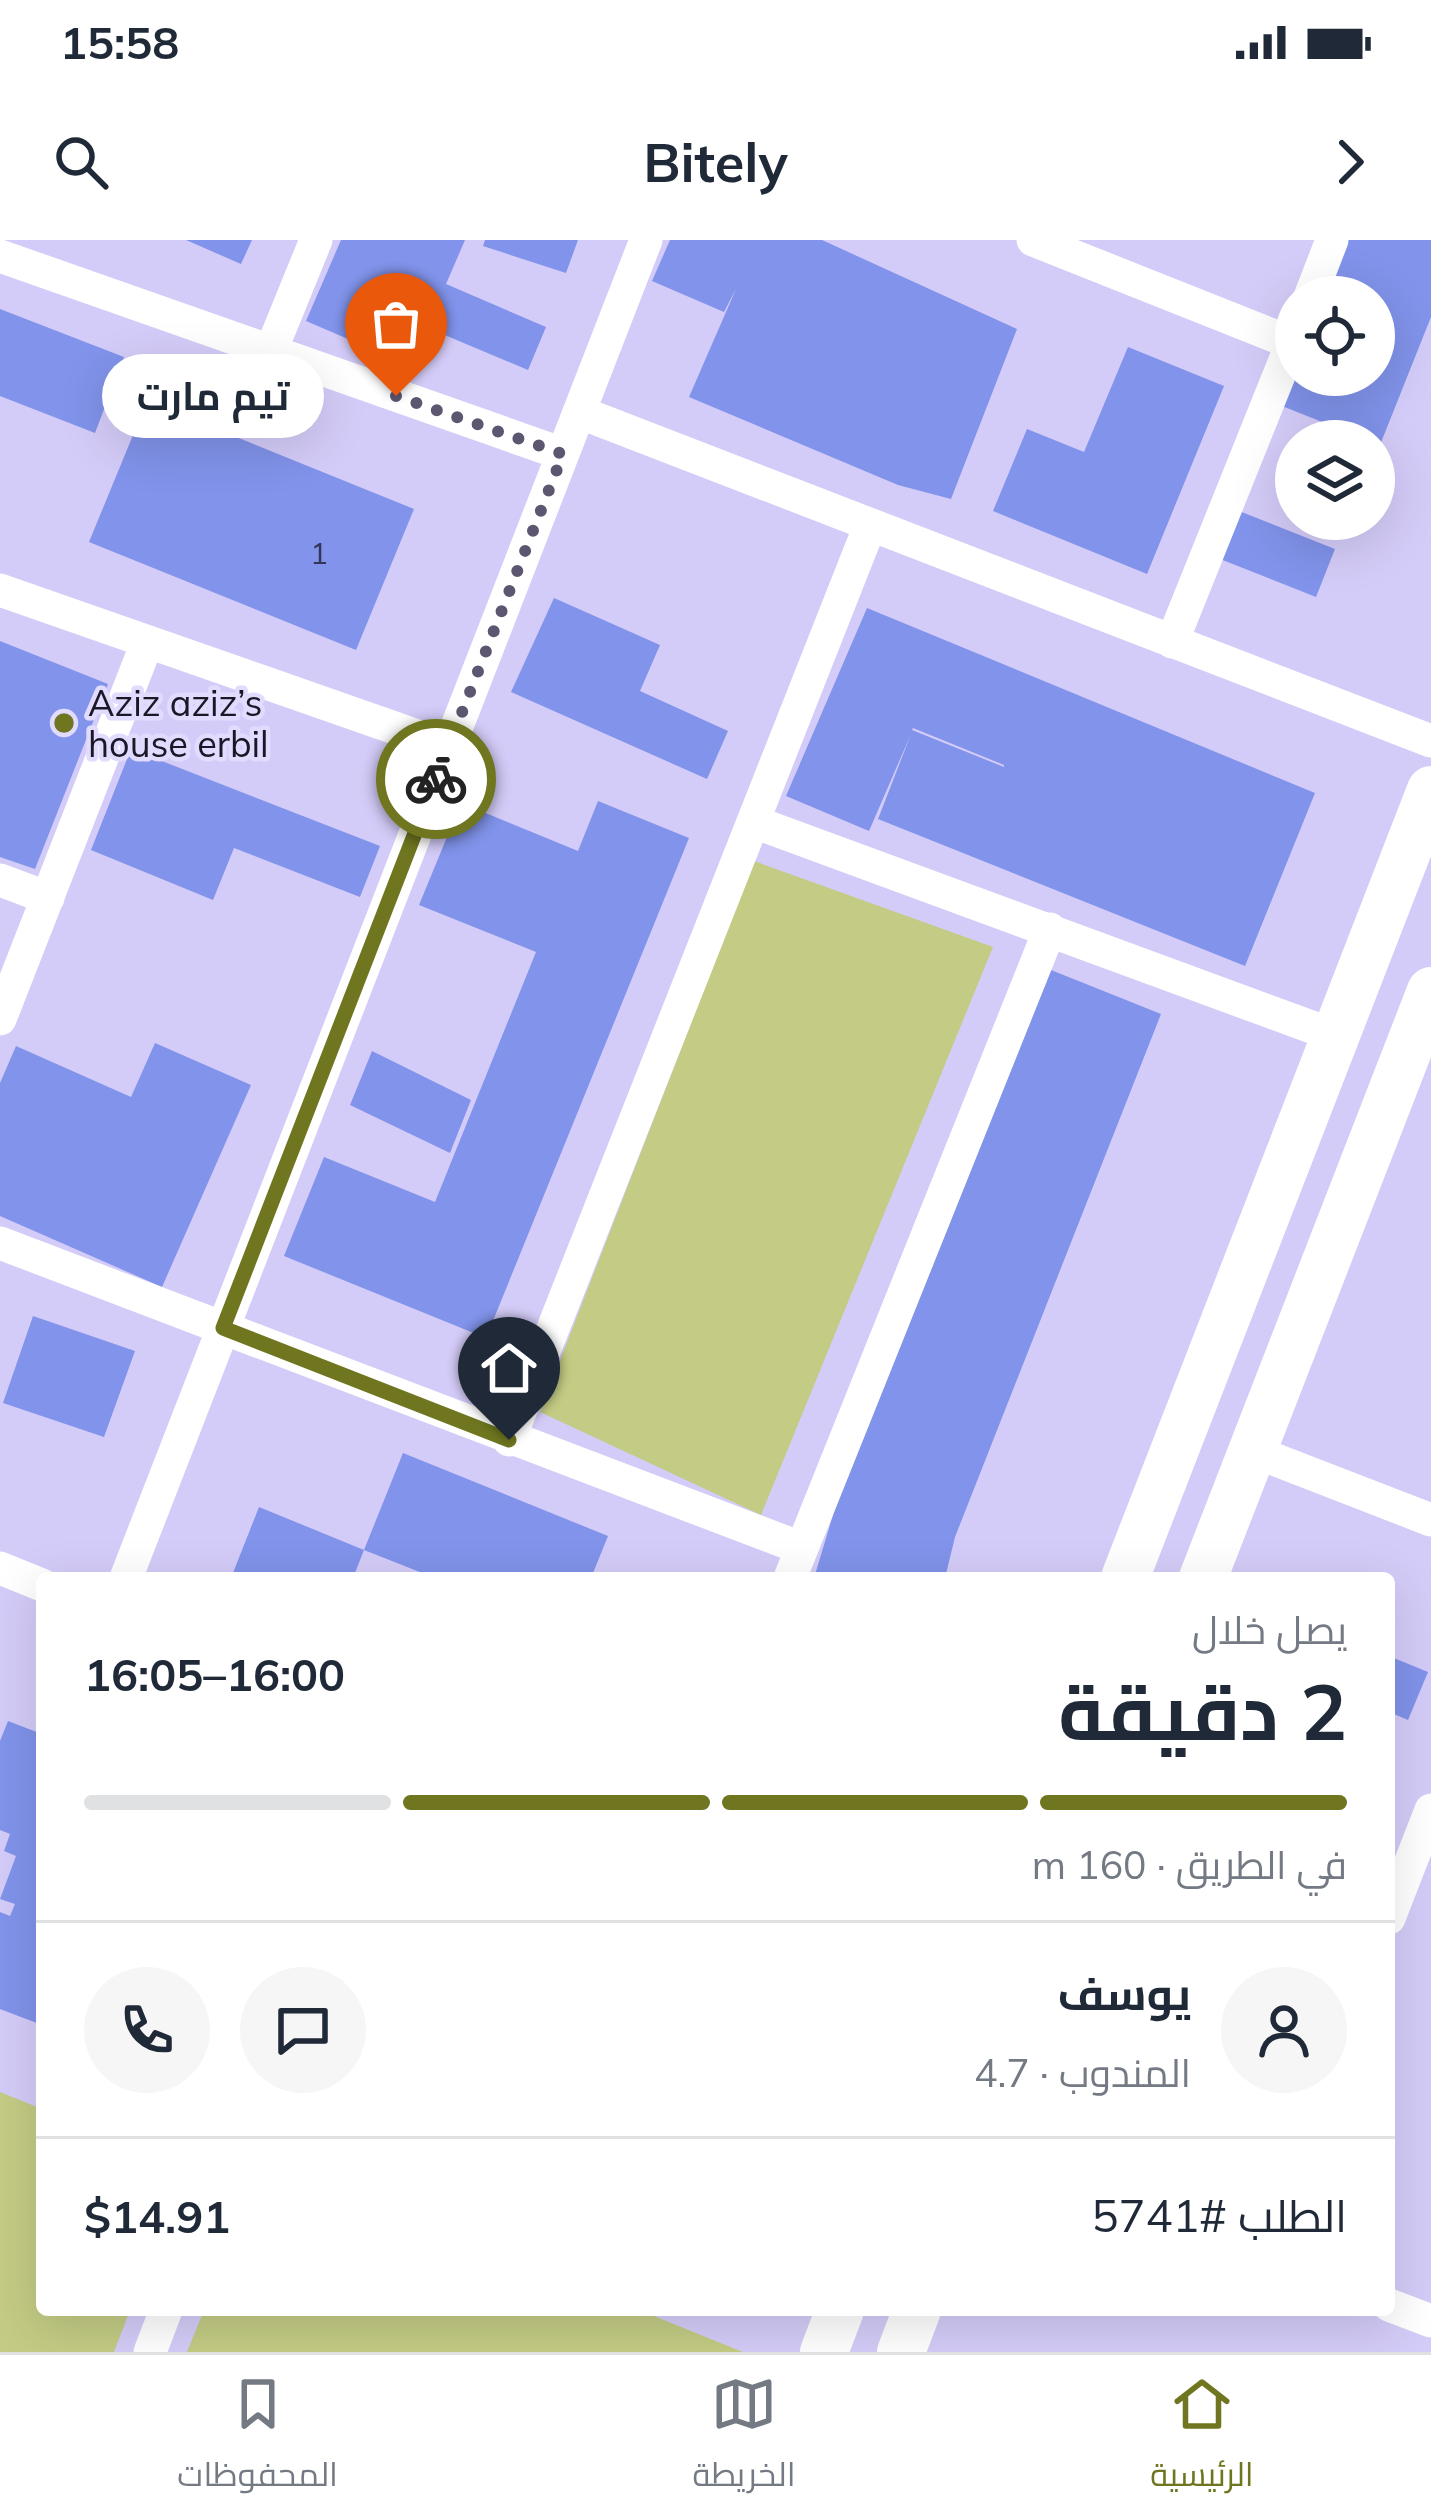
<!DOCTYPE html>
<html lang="ar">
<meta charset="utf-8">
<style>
:root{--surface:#fff;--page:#f6f6f7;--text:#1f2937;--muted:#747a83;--line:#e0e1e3;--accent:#6f761f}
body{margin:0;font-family:Mulish,Cairo,sans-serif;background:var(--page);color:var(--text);direction:rtl;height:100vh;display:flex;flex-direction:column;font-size:45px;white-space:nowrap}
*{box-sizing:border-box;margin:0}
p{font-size:39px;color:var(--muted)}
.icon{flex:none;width:66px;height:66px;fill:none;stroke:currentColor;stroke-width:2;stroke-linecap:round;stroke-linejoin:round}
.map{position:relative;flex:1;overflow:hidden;direction:ltr}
.side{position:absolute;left:36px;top:1332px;width:1359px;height:744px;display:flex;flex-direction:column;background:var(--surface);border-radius:12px;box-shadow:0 12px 48px #0002;direction:rtl}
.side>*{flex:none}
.tools{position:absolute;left:1275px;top:36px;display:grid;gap:24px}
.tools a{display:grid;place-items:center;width:120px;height:120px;border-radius:50%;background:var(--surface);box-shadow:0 12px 48px #0002;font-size:60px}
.pin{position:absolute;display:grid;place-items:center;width:102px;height:102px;color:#fff;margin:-123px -51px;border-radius:50% 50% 50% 0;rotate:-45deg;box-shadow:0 0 12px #0007}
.pin .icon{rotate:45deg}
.courier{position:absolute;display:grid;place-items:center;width:120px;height:120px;margin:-60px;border:9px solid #6f761f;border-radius:50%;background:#fff;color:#222;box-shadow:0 3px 15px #0007}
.bubble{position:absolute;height:84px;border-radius:42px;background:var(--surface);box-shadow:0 12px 48px #0002;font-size:39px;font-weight:700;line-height:84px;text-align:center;direction:rtl}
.overview em{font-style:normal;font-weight:700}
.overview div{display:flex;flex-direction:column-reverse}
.overview{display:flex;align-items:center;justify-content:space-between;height:204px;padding:0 48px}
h1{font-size:78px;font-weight:700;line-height:90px}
.bar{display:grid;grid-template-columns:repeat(4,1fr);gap:18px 12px;align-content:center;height:144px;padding:0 48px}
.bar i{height:15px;border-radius:9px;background:var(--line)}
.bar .selected{background:var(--accent)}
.bar p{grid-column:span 4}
.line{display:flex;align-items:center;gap:30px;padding:0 48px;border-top:3px solid var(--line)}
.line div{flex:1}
.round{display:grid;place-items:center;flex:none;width:126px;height:126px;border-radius:63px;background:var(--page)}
.status{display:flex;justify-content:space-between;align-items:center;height:84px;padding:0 60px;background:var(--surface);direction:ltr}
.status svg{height:33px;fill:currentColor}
header{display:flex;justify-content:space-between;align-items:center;height:156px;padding:0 48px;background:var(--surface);font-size:54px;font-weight:700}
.tabs{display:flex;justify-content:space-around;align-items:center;height:168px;border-top:3px solid var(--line);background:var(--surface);font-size:33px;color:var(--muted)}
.tabs a{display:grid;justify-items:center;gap:6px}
.tabs .selected{color:var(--accent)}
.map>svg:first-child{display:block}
.green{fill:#c3cb84}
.building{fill:#8193ea;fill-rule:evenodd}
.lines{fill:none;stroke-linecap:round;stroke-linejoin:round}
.street{stroke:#fff;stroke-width:33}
.secondary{stroke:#fff;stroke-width:48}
.done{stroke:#5c5670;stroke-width:12;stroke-dasharray:0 21.6}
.route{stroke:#6f761f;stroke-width:15}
.poi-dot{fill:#6f761f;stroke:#e1dbfe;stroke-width:4.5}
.labels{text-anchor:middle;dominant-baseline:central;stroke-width:9;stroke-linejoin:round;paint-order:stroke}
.number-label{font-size:30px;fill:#343658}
.poi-label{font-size:36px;fill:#1b1727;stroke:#e1dbfe;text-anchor:start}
</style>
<div class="status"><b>15:58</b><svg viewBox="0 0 49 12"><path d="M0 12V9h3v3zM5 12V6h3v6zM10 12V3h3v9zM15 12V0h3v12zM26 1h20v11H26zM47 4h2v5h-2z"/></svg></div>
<header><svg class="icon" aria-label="forward" viewBox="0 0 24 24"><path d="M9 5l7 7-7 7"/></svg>Bitely<svg class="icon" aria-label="search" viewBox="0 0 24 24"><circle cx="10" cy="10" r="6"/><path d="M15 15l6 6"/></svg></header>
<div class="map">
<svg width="1431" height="2112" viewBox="0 0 1431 2112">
<rect width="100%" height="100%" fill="#d4ccf8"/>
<!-- green -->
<path class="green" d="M754,621L993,707L761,1275L540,1172Z
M0,1852L42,1869V2070H130L114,2112H0Z
M204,2070H639L743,2112H187Z"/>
<!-- building -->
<path class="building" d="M186,0H252L241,24Z
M341,0H465L446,44L546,87L528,130L428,88L411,126L306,81Z
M485,0H578L566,33L483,6Z
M670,0H822L1017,89L951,259L898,245L689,157L736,49L724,72L652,41Z
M1342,0H1431V77L1380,205L1277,164L1296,135H1374V57H1320Z
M0,69L124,117L95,193L0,156Z
M1128,107L1224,146L1147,334L993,271L1027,189L1084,212Z
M147,161L414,269L356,410L89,302Z
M1234,269L1335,309L1316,357L1215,317Z
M554,358L660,405L640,451L728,491L707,539L511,452Z
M867,368L1315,553L1245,726L878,579L911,494L869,591L786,556ZM913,488L1004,525V527L912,490Z
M0,401L108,444L35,629L0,617Z
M131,509L380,606L360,657L234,608L213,660L91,610Z
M598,561L689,598L486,1098L284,1016L324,917L435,962L536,712L419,665L461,563L578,611Z
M1046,728L1161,774L955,1297L945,1338H814L840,1252Z
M155,803L251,845L162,1047L0,976V843L16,806L131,857Z
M372,811L471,860L450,913L350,865Z
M33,1076L135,1111L104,1197L3,1163Z
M403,1213L608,1296L591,1338H435L364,1310Z
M259,1267L364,1310L353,1338H231Z
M1389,1416L1428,1432L1408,1480L1389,1472Z
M8,1481L42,1494V1785L0,1769V1672L10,1676L15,1664L0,1659L16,1616L4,1611L10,1594L0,1590V1501Z"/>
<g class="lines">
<!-- street -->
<path class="street" d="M1033,0L1292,103
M0,16L563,214
M1310,57L1332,0
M270,113L316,0
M579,172L1431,501
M0,350L449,507
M1172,402L1296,93
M754,582L1336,796
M0,640L48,658
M0,779L147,403
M0,1003L801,1308
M509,1200L869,288
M1253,1211L1431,1280
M0,1328L42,1345
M126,1338L646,0
M790,1338L1050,689
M1389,1678L1431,1570
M1389,2065L1431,2081
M150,2112L166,2070"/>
<!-- secondary -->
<path class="secondary" d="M1125,1338L1431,550
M1203,1338L1431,751
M824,2112L840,2070
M901,2112L917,2070"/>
</g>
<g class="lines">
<!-- done -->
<path class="done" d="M396,156L563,214L436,539"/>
<!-- route -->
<path class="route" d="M436,539L223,1088L509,1200"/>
</g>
<!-- markers -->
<circle class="poi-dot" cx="64" cy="483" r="12"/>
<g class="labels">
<!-- number labels -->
<g class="number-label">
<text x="319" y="313">1</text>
</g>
<!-- poi labels -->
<g class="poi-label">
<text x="88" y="462">Aziz aziz’s<tspan x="88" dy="41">house erbil</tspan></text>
</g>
</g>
</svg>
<div class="tools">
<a><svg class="icon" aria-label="locate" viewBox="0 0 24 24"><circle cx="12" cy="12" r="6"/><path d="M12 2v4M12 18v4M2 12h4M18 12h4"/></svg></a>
<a><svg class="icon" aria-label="layers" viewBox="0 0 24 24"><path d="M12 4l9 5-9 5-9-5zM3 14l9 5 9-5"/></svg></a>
</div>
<div class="pin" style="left:396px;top:156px;background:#ea580c"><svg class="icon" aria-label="bag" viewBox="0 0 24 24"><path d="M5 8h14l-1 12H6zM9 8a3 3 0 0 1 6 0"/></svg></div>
<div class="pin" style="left:509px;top:1200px;background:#1f2937"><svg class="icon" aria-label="home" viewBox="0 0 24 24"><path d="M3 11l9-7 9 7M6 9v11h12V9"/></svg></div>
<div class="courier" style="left:436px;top:539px"><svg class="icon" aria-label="bike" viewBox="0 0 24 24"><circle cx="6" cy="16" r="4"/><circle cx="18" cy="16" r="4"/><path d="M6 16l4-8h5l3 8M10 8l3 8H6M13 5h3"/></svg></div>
<div class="bubble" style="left:102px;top:114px;width:222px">تيم مارت</div>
<section class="side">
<div class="overview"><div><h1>2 دقيقة</h1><p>يصل خلال</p></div><em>16:00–16:05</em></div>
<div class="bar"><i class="selected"></i><i class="selected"></i><i class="selected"></i><i></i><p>في الطريق · 160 m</p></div>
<div class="line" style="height:216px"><a class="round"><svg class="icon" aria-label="person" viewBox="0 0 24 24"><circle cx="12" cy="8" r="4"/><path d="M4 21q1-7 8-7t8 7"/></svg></a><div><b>يوسف</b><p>المندوب · 4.7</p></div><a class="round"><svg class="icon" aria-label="chat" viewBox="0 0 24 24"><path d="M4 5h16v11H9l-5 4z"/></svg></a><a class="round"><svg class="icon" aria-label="phone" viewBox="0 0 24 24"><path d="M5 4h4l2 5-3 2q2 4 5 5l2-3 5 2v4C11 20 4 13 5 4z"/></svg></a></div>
<div class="line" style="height:156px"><div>الطلب #5741</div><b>$14.91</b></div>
</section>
</div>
<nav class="tabs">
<a class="selected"><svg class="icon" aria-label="home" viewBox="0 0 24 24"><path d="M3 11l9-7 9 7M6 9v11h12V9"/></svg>الرئيسية</a>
<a><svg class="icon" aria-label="map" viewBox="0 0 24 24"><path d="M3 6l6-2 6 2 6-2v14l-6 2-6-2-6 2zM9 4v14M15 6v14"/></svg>الخريطة</a>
<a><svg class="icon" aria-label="saved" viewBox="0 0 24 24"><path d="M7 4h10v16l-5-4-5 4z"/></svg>المحفوظات</a>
</nav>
